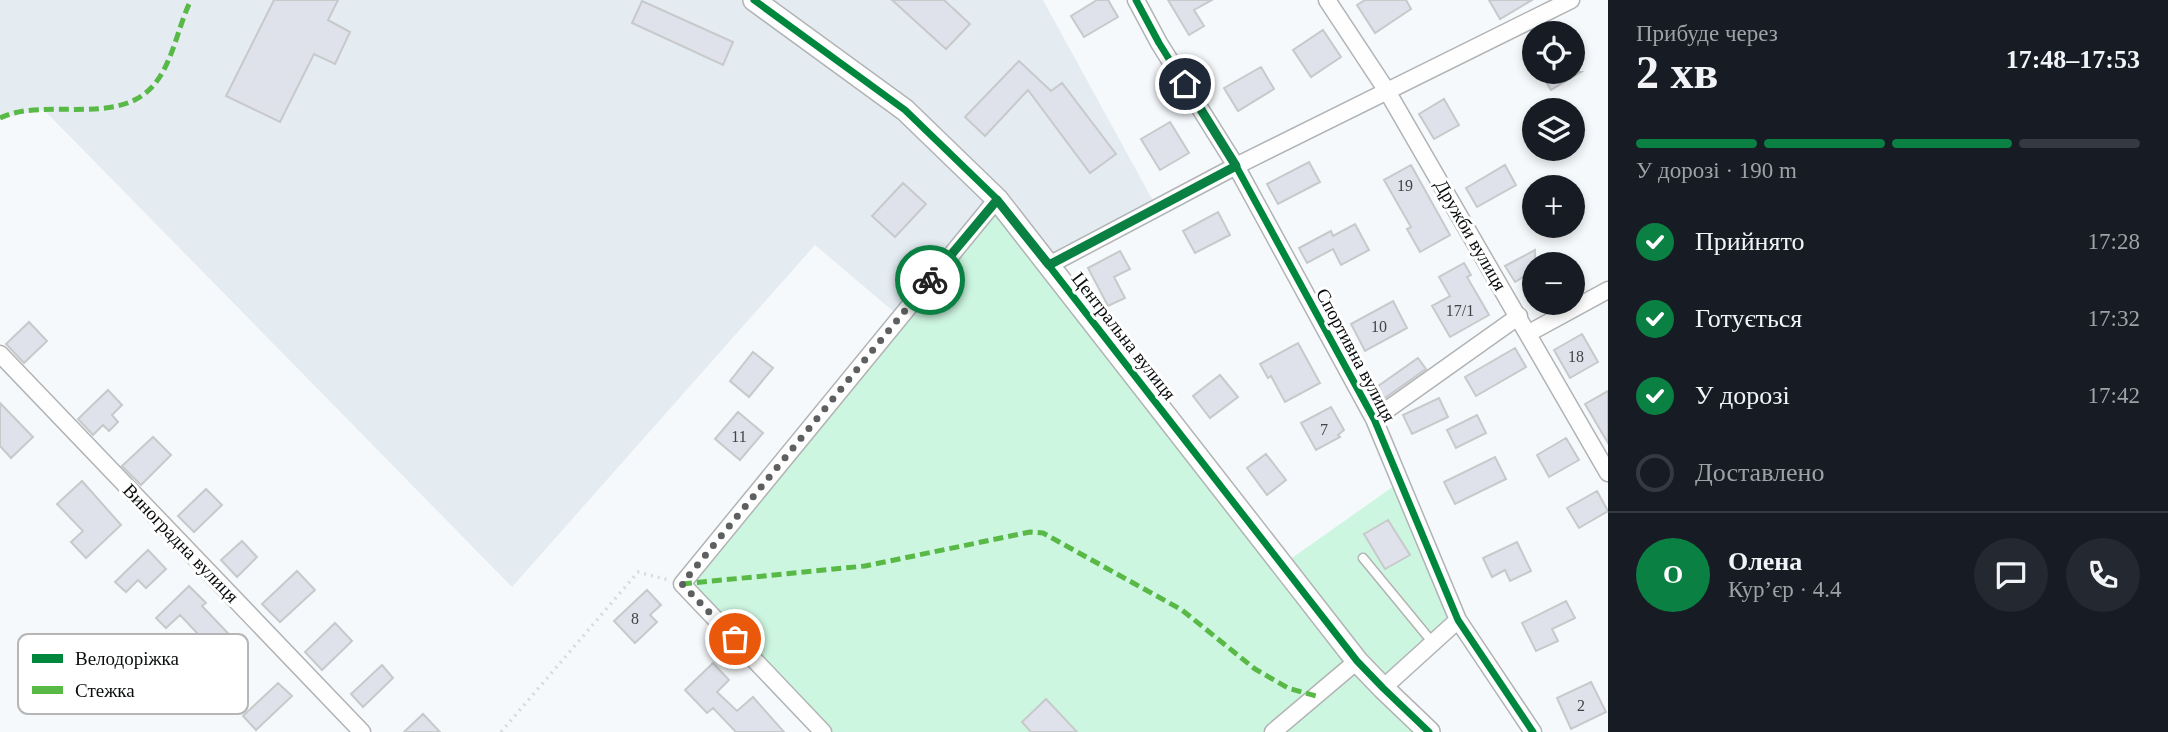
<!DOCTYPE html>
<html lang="uk">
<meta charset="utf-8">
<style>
:root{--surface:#171b24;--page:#242831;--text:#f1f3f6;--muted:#9ea1a6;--line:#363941;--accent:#0b8043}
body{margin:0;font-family:"Times New Roman",serif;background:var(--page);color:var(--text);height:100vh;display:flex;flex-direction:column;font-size:26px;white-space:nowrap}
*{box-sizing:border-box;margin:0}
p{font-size:23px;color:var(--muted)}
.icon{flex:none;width:38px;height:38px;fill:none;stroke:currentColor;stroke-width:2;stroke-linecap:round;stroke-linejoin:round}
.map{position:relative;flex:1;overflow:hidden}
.sheet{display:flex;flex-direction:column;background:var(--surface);width:560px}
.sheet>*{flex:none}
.tools{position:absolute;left:1522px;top:21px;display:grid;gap:14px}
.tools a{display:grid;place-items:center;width:63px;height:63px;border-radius:50%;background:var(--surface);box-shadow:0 4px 10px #0003;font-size:35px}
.pin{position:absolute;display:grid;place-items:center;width:60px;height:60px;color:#fff;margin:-30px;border:4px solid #fff;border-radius:50%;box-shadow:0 2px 7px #0007}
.courier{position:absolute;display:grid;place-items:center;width:70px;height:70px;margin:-35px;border:5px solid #0b8043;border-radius:50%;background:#fff;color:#222;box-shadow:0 2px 9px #0007}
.summary em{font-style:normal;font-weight:700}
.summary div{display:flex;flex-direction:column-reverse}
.summary{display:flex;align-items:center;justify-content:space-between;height:119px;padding:0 28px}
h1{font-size:46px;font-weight:700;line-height:52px}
.bar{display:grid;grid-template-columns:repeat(4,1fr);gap:10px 7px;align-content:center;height:84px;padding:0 28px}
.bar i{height:9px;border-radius:5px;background:var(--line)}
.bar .active{background:var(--accent)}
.bar p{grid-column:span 4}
.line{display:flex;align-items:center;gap:18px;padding:0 28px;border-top:2px solid var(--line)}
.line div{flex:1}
.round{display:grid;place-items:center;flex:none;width:74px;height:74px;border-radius:37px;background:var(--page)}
ol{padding:0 28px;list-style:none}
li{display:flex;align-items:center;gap:21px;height:77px}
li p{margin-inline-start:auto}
li .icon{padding:7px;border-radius:50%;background:var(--accent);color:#fff;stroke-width:4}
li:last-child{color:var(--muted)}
li i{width:38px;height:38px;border:4px solid var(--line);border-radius:50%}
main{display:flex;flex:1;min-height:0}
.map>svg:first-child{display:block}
.built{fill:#e4ecf2}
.green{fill:#cdf6e0}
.building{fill:#e0e2eb;stroke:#c7c9cb;stroke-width:2}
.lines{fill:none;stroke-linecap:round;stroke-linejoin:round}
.lane-casing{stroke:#b1b3b5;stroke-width:11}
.street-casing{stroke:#b1b3b5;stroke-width:19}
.secondary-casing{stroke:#b1b3b5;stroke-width:24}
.path{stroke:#d8dada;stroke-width:3.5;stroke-dasharray:2 5;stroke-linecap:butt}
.lane{stroke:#fefefe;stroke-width:8}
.street{stroke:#fefefe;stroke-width:16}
.secondary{stroke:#fefefe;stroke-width:21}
.quiet{stroke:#58b947;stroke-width:5;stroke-dasharray:10 5;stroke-linecap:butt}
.cycleway-casing{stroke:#fff;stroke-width:11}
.cycleway{stroke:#00873e;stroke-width:7}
.done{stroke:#5d5f60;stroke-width:7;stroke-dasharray:0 12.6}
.route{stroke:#0b8043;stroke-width:9}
.labels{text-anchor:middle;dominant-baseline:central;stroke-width:6;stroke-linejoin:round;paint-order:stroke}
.number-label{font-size:16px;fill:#424447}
.street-label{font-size:19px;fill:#0a0c0d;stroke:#fff}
.key{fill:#fff;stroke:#b6b6b6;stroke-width:2}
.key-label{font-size:19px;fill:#0a0c0d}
</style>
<main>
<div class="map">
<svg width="1608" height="732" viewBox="0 0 1608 732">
<rect width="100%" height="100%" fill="#f6f9fb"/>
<!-- built -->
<path class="built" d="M0,0H1043L1157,208L1049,265L900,317L815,245L512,587L44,110L0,118Z"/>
<!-- green -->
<path class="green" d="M997,199L1282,565L1401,481L1458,620L1383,688L1429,732H823L682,584Z"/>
<!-- building -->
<path class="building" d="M274,0H338L328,20L350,32L335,64L314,54L280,122L226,96Z
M892,0H944L970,24L946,49Z
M1097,0H1108L1118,17L1084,37L1071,16Z
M1168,0H1212L1194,10L1204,26L1189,35Z
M1365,0H1406L1411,9L1375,33L1357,5Z
M1489,0H1532L1500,19Z
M642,1L733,42L723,65L632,23Z
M1323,30L1341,57L1311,77L1293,50Z
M1019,61L1051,91L1062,83L1116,154L1090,173L1028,90L985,136L965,117Z
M1261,67L1274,89L1238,111L1224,88Z
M1540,72H1581L1551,90Z
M1444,99L1459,125L1434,139L1419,114Z
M1170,122L1189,153L1160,170L1141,139Z
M1309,162L1320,182L1278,204L1267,184Z
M1411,165L1450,235L1420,252L1407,229L1411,227L1384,180Z
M1505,165L1516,185L1477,207L1466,188Z
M903,183L926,204L895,237L872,216Z
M1218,212L1230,235L1195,253L1183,231Z
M1355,224L1369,250L1341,265L1333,249L1307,263L1299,248L1331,231L1333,236Z
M1535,250V270L1515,282L1505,266Z
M1120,251L1130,269L1114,277L1125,298L1108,306L1088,268Z
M1464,263L1471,275L1467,277L1489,315L1450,337L1432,306L1450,296L1439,277Z
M1393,301L1407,328L1365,351L1351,324Z
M29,322L47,341L24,363L6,344Z
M1582,334L1598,362L1570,378L1554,350Z
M1298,343L1320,383L1285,402L1271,376L1268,378L1260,364Z
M1515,348L1526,367L1476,396L1465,377Z
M753,352L773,368L749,397L730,381Z
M1418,358L1426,369L1382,400L1374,389Z
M1220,375L1238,397L1210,418L1193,396Z
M108,390L122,405L112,415L118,422L109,431L103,425L93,435L78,419Z
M1608,391V443L1585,404Z
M1439,398L1448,417L1412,434L1403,415Z
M0,403L33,437L11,458L0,446Z
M1331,407L1344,430L1338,435L1340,437L1316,450L1301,423Z
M738,412L763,433L740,460L715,439Z
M1477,415L1486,433L1456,448L1447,430Z
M153,437L171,455L141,485L122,466Z
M1566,438L1579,460L1549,477L1537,455Z
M1266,454L1286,480L1267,495L1247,468Z
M1495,457L1506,479L1455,504L1444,482Z
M82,481L121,525L86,558L71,542L83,531L57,504Z
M206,489L222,505L194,532L178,516Z
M1597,491L1608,511L1579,528L1567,508Z
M1388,520L1410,555L1385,569L1364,534Z
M242,541L257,557L237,577L221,560Z
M1517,542L1531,571L1510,581L1505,570L1492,577L1483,558Z
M148,550L166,569L146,588L138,580L126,592L115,582Z
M297,571L315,590L280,622L262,604Z
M189,586L206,603L202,606L244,650L218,675L187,644L198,634L180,615L166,628L156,618Z
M647,590L661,605L650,615L657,622L635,643L614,621Z
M1566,601L1575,618L1552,629L1558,641L1536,651L1522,623Z
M335,623L352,641L322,670L305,652Z
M713,663L729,680L717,692L737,711L753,697L784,732H736L713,708L707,713L685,690Z
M382,665L393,678L363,707L351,694Z
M1591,682L1606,712L1571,729L1557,698Z
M278,683L292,696L256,730L243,716Z
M1046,699L1077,732H1031L1022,722Z
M423,714L440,732H404Z"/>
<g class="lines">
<!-- lane casing -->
<g class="lane-casing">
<path id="lane" d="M1363,558L1433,643"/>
</g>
<!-- street casing -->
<g class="street-casing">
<path id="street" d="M1136,0L1159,43L1236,166L1374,419L1458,620L1533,732
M1327,0L1387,91L1608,473
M1049,265L1236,166L1571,0
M1529,333L1608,290
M0,354L362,732
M1374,419L1519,316
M1383,688L1458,620
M823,732L682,584L997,199
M1273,732L1357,661"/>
</g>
<!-- secondary casing -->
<g class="secondary-casing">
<path id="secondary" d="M754,0L905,110L997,199L1357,661L1383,688L1429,732"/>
</g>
<!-- path -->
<path class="path" d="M501,732L638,572L669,580"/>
<!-- lane -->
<use href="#lane" class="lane"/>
<!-- street -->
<use href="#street" class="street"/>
<!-- secondary -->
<use href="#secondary" class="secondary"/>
<!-- quiet -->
<path class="quiet" d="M0,118C43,97 115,126 151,88C173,65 177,28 191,0
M682,584L865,566L1030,532L1043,533L1182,610L1255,669L1288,688L1316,696"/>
<!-- cycleway casing -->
<g class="cycleway-casing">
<path id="cycleway" d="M754,0L905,110L997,199L1357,661L1383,688L1429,732
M1136,0L1159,43L1236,166L1374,419L1458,620L1533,732"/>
</g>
<!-- cycleway -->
<use href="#cycleway" class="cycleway"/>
</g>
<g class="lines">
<!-- done -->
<path class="done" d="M735,639L682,584L930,280"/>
<!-- route -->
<path class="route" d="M930,280L997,200L1049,265L1236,166L1185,84"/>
</g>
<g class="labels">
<!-- number labels -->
<g class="number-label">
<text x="1405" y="185">19</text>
<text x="1460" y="310">17/1</text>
<text x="1379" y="326">10</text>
<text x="1576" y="356">18</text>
<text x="1324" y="429">7</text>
<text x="739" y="436">11</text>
<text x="635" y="618">8</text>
<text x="1581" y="705">2</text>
</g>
<!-- street labels -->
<g class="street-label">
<text transform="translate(1471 235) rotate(60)">Дружби вулиця</text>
<text transform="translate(1124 336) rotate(52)">Центральна вулиця</text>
<text transform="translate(1356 355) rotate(62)">Спортивна вулиця</text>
<text transform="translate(181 543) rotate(46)">Виноградна вулиця</text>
</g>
</g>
<!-- legend -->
<rect x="18" y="634" width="230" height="80" rx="10" class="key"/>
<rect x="32" y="654" width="31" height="9" fill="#00873e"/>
<rect x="32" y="686" width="31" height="8" fill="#58b947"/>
<g class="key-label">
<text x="75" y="665">Велодоріжка</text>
<text x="75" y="697">Стежка</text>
</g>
</svg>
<div class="tools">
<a><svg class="icon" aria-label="locate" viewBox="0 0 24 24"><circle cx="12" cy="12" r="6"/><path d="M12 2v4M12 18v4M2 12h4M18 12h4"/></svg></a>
<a><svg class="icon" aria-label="layers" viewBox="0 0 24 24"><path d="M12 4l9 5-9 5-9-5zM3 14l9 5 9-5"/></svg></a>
<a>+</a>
<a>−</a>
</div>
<div class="pin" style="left:735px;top:639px;background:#ea580c"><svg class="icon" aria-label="bag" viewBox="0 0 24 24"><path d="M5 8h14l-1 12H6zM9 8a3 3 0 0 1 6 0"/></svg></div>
<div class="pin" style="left:1185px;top:84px;background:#1f2937"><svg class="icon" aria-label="home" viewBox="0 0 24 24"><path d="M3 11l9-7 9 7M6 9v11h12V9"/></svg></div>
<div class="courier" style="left:930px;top:280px"><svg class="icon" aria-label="bike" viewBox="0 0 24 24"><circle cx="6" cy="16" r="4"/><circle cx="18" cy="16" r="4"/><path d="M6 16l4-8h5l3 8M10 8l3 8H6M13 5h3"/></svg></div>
</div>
<section class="sheet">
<div class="summary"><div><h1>2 хв</h1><p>Прибуде через</p></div><em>17:48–17:53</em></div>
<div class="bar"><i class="active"></i><i class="active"></i><i class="active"></i><i></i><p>У дорозі · 190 m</p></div>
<ol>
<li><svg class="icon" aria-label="check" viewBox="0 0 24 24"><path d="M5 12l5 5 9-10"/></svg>Прийнято<p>17:28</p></li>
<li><svg class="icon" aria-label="check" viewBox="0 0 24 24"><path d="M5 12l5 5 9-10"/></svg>Готується<p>17:32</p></li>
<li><svg class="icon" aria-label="check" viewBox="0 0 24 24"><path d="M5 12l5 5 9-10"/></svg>У дорозі<p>17:42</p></li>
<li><i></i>Доставлено</li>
</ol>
<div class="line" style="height:126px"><b class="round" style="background:var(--accent);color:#fff">О</b><div><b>Олена</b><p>Кур’єр · 4.4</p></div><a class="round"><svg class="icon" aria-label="chat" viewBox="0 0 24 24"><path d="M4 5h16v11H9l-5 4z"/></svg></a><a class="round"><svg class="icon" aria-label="phone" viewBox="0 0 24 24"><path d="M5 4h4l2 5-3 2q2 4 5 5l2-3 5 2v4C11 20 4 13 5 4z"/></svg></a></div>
</section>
</main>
